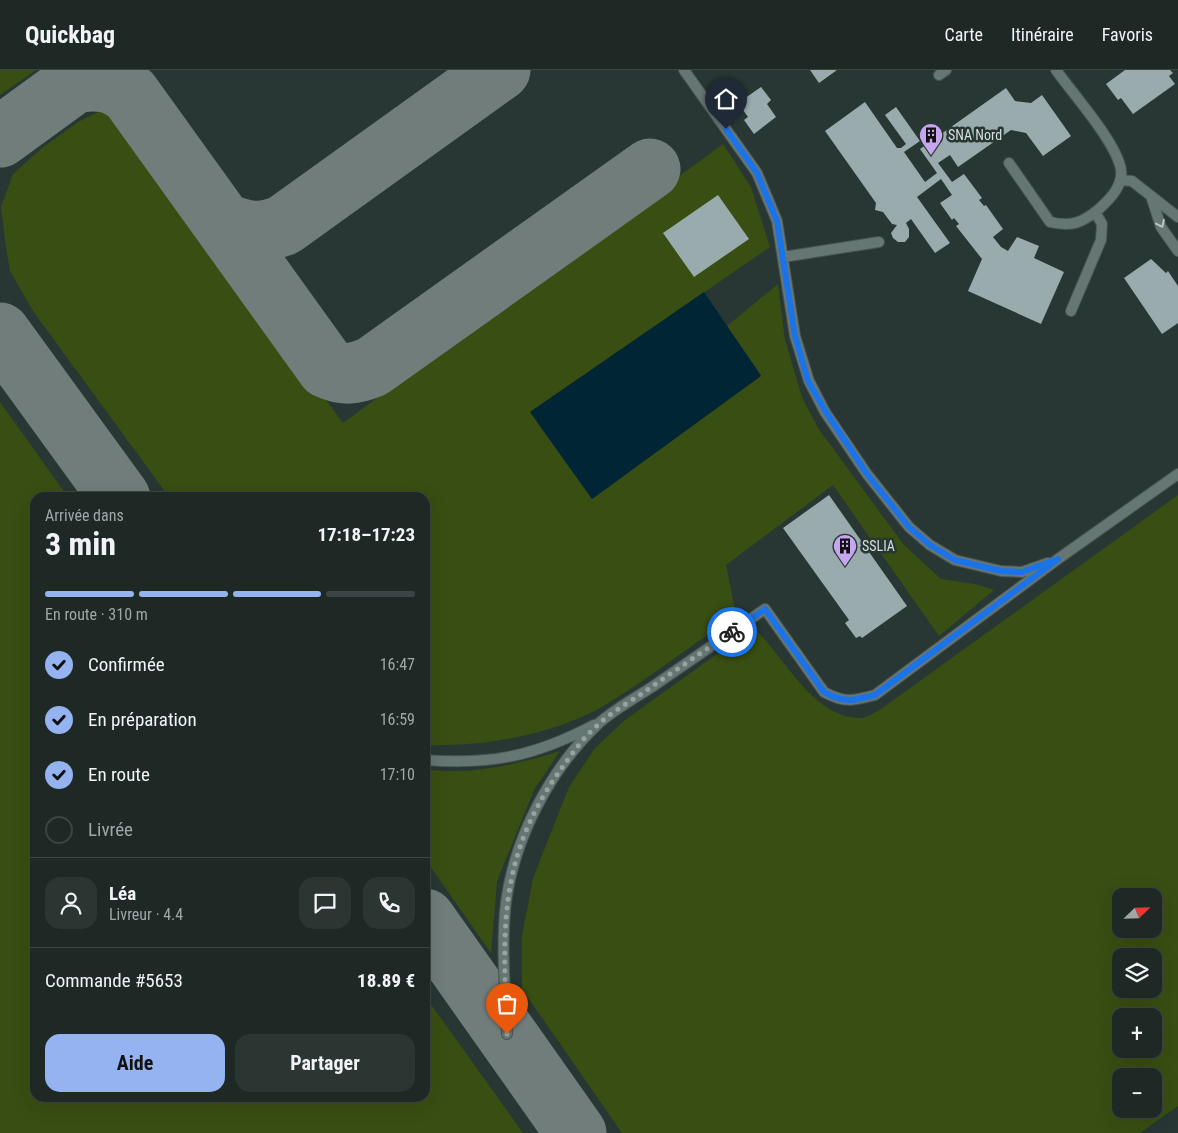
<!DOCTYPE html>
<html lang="fr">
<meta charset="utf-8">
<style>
:root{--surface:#1e2926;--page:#2b3532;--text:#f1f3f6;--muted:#a1a6a7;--line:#3c4543;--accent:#95b2f1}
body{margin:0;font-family:"Roboto Condensed",sans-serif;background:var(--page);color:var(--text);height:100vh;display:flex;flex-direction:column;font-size:19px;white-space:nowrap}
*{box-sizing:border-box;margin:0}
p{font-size:16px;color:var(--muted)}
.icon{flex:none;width:28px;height:28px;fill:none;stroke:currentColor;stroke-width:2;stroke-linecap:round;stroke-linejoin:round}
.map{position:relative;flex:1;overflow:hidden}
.drawer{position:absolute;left:30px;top:422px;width:400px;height:610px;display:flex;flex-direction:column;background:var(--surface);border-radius:15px;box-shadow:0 5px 20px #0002,0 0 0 1px var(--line)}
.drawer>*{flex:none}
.needle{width:32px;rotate:67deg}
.buttons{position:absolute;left:1112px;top:818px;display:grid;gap:10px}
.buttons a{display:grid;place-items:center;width:50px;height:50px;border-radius:10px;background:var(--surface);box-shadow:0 5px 20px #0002,0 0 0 1px var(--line);font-size:25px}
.pin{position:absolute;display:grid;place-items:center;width:42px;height:42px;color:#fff;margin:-51px -21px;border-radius:50% 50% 50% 0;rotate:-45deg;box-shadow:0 0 5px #0007}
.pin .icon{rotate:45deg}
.courier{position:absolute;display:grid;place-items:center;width:50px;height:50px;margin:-25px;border:4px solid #1a73e8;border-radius:50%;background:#fff;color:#222;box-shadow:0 1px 6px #0007}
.summary em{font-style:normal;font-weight:700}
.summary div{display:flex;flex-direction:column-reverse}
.summary{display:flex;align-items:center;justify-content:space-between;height:85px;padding:0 15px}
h1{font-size:32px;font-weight:700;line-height:38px}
.bar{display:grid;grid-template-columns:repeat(4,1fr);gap:8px 5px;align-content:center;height:60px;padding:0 15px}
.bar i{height:6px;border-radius:4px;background:var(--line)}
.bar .on{background:var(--accent)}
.bar p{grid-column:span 4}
.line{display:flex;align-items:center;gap:12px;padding:0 15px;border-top:1px solid var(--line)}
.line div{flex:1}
.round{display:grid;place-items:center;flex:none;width:52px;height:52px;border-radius:15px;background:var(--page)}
ol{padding:0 15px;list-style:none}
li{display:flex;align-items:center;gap:15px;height:55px}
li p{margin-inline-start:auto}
li .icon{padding:5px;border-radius:50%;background:var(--accent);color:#111;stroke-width:4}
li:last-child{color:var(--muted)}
li i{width:28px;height:28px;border:2px solid var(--line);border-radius:50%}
.button{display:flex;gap:10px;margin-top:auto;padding:10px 15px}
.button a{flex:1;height:58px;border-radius:15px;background:var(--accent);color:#111;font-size:20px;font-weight:700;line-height:58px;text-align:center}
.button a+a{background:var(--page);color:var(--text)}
header{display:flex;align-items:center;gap:30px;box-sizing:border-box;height:70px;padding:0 25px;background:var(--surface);border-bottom:1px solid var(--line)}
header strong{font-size:24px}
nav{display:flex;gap:28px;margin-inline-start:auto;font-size:18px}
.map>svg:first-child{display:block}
.green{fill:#394e12;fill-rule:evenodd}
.water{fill:#002534}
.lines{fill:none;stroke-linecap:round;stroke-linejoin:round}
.taxiway{stroke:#707d7a;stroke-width:61}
.building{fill:#99abad}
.lane-casing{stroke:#485451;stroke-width:12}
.lane{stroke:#667672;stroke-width:10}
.oneway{stroke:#bac5c2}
.done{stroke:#99a4a2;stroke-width:5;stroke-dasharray:0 9}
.route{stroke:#1a73e8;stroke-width:6}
.labels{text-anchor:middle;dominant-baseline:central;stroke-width:5;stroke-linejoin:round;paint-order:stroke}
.poi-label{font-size:14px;fill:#d6dfdd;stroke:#283733;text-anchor:start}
</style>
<header>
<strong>Quickbag</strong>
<nav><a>Carte</a><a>Itinéraire</a><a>Favoris</a></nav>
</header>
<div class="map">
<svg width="1178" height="1063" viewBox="0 0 1178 1063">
<rect width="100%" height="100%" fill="#283733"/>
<!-- green -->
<path class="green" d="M0,0H36L0,25Z
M98,42L118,46L343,353L723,74L751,117L770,177L530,342L592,429L761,305L727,256L778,214L785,270L802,327L818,358L904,475L941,509L975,514L994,520L939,566L833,415L726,495L736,545C693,574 650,608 605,635C554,665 483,677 425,675V428L169,427L33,241L10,201L6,178L1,137L13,104L42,78L78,52Z
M0,332L68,427L35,428V1028H425V926L523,1063H0Z
M1178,425V1036L1140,1063H622L522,919V866L533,808L569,717L595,678L625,650L742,566L757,561C787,591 813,647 860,648C867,648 875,642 881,639ZM1154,826V859H1121V826ZM1121,886H1154V919H1121ZM1154,946V979H1121V946ZM1154,1006V1039H1121V1006Z
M560,681L534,720L497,811L491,883L425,789V699C469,706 519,694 560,681Z"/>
<!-- water -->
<path class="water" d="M704,222L761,306L592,429L530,342Z"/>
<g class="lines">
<!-- taxiway -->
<path class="taxiway" d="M80,12C100,9 114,12 130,24L327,298C344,306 355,304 372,297L650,99
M0,67L92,0
M223,153C247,162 260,165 284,155L500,0
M0,263L120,428
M425,849L576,1063"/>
</g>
<!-- building -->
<path class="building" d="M810,0H837L819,13Z
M1125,0H1170L1173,3L1169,6L1175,14L1133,44L1121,28L1118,30L1106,14Z
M761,17L771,30L767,34L776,47L754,64L744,50L748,47L738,33Z
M1006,18L1015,31L1031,33L1042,25L1071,66L1043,86L1026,63L1011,60L958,97L950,85L938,93L952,112L964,104L982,128L979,130L984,136L986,135L1003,159L993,167L1001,177L1008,181L1017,167L1039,176L1034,188L1064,202L1041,254L968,221L982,189L956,156L959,154L954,148L952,150L940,133L952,125L941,109L917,127L950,173L935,183L911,149L906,153L909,159V167L905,172H898L893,168L891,163L897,155L892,154L883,142L875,140L876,133L825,61L865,32L897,78H901L906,74L885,45L896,37L920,71L904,82L925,112L937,103L920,79Z
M718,125L749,169L694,207L663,163Z
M1151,189L1166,203L1168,201L1178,216V253L1162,264L1124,208Z
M829,425L907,536L862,568L860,566L856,568L845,553L849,550L783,458Z"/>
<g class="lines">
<!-- lane casing -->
<g class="lane-casing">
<path id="lane" d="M684,0L757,103L777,151L795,266L809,311L825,342L867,404L909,457L930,475L955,490L1001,501L1022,502L1048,493
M939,5L946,0
M1009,93L1050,152C1072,157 1082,153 1099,139C1110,129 1123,116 1121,100C1117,73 1073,24 1056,0
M1120,110L1132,111L1178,147
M1151,126L1161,157L1178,181
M783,187L879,172
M1071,241L1101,170L1102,154L1095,142
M425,690C492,695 535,686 594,655
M507,964C505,920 501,875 506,832C515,766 551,698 599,653C615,639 635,628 652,617C690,591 727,565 765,539L824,622C844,633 853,631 875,625L1058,489L1178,404"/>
</g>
<!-- lane -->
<use href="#lane" class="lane"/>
</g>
<!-- one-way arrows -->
<defs><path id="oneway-chevron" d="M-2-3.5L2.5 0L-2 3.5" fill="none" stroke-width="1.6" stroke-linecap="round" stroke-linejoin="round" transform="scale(1.25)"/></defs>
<use class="oneway" href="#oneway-chevron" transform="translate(1161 154) rotate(65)"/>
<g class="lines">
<!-- done -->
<path class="done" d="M507,964C503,863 497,789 559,702C571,685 584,666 600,653C613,641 630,632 644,622C673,602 702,582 732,562"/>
<!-- route -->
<path class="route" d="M726,59L757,103L777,151L795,266L808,311L826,342L867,404L909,457L930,475L955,490L1001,501L1022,502L1058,489L875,625C853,631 844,633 824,622L765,539L732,562"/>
</g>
<!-- icons -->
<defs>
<g id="building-pin" transform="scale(1.25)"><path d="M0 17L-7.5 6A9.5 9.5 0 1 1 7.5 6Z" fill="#c6a6f0" stroke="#283733"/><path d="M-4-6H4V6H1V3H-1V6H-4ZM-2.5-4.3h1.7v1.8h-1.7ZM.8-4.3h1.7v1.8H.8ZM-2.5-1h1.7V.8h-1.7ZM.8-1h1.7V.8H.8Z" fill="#111"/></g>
</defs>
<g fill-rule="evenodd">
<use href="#building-pin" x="931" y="65"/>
<use href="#building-pin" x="845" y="476"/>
</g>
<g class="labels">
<!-- poi labels -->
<g class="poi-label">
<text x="948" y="65">SNA Nord</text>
<text x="862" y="476">SSLIA</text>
</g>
</g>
</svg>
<div class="buttons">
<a><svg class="needle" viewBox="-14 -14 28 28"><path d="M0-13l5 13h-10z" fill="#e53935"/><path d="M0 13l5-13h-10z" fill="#a1a6a7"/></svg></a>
<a><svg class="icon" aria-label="layers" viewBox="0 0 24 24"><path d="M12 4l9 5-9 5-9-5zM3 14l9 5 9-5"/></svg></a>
<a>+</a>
<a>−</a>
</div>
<div class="pin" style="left:507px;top:964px;background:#ea580c"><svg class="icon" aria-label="bag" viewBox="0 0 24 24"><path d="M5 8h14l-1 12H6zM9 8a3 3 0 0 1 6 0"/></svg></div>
<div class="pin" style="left:726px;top:59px;background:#1f2937"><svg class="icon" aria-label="home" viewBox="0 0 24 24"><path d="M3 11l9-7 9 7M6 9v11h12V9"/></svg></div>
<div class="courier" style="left:732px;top:562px"><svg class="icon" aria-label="bike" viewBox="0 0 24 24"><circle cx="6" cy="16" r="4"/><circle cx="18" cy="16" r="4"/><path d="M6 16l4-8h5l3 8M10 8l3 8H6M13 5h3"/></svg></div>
<section class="drawer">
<div class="summary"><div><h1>3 min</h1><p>Arrivée dans</p></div><em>17:18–17:23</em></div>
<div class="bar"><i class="on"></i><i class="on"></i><i class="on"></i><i></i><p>En route · 310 m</p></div>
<ol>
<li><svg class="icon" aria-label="check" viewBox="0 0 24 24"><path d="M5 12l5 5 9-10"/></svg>Confirmée<p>16:47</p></li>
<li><svg class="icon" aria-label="check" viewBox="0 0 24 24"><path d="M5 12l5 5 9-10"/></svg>En préparation<p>16:59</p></li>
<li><svg class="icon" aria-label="check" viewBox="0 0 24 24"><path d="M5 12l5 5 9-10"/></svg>En route<p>17:10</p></li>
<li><i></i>Livrée</li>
</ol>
<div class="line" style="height:90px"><a class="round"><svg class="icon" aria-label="person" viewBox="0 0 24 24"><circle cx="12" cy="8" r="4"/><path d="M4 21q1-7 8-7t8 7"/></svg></a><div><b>Léa</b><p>Livreur · 4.4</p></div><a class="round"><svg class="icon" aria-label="chat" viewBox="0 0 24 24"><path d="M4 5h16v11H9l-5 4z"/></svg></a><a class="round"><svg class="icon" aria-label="phone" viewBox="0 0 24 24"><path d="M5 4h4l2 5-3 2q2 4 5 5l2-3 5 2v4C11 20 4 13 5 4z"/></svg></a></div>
<div class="line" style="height:65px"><div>Commande #5653</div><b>18.89 €</b></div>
<div class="button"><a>Aide</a><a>Partager</a></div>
</section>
</div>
